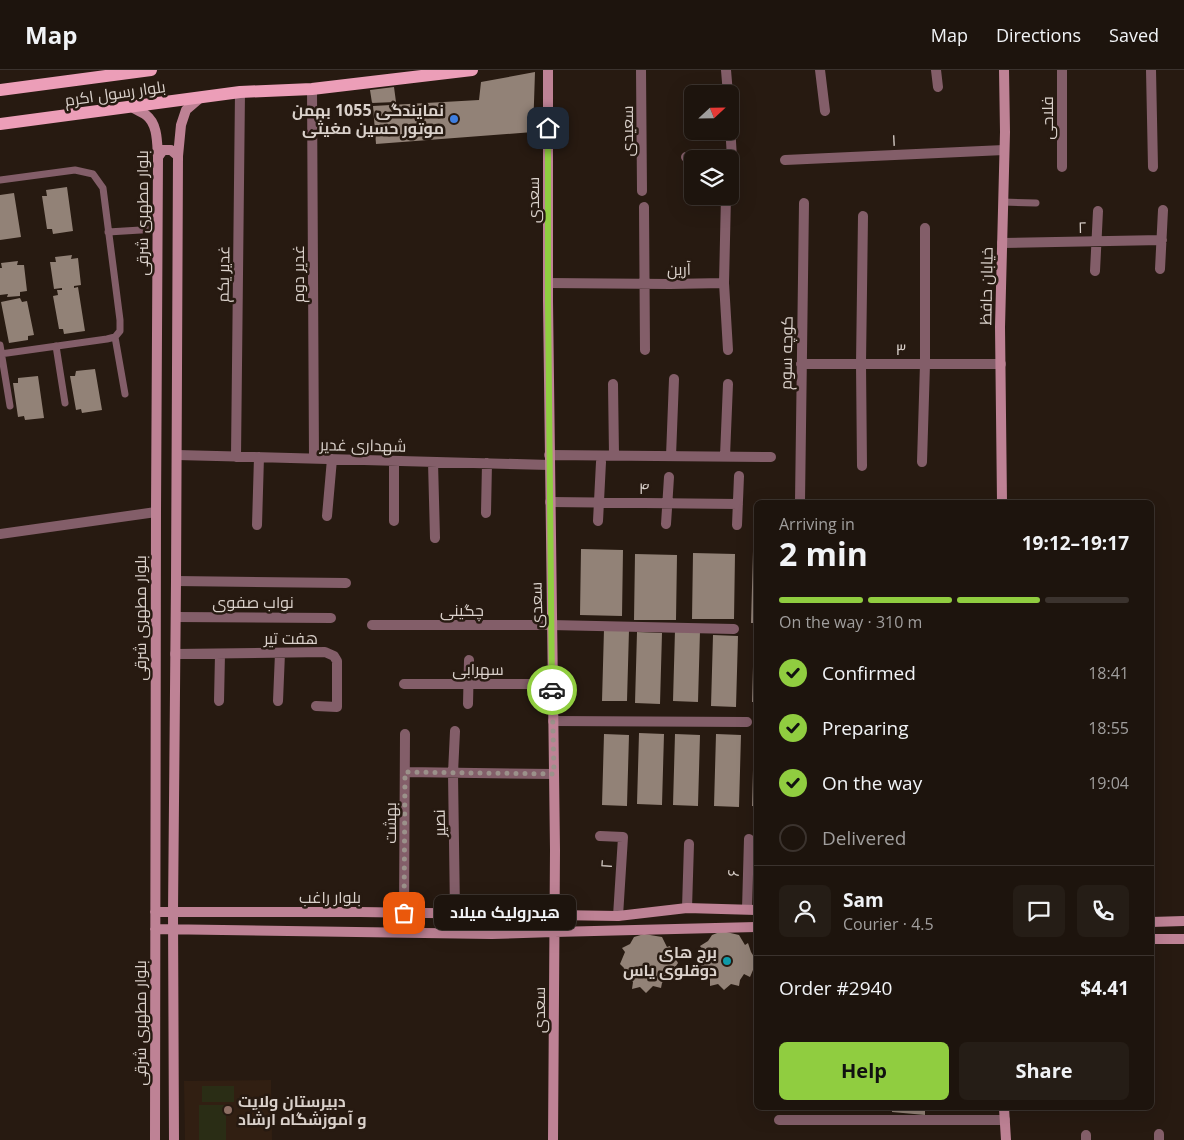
<!DOCTYPE html>
<meta charset="utf-8">
<style>
:root{--surface:#1d140d;--page:#251d16;--text:#f1f3f6;--muted:#a09e9d;--line:#3b332e;--accent:#90cd40}
body{margin:0;font-family:"Open Sans",Cairo,sans-serif;background:var(--page);color:var(--text);height:100vh;display:flex;flex-direction:column;font-size:19px;white-space:nowrap}
*{box-sizing:border-box;margin:0}
p{font-size:16px;color:var(--muted)}
.icon{flex:none;width:28px;height:28px;fill:none;stroke:currentColor;stroke-width:2;stroke-linecap:round;stroke-linejoin:round}
.map{position:relative;flex:1;overflow:hidden}
.drawer{position:absolute;left:754px;top:430px;width:400px;height:610px;display:flex;flex-direction:column;background:var(--surface);border-radius:8px;box-shadow:0 5px 20px #0002,0 0 0 1px var(--line)}
.drawer>*{flex:none}
.needle{width:32px;rotate:68deg}
.tools{position:absolute;left:684px;top:15px;display:grid;gap:10px}
.tools a{display:grid;place-items:center;width:55px;height:55px;border-radius:8px;background:var(--surface);box-shadow:0 5px 20px #0002,0 0 0 1px var(--line);font-size:25px}
.pin{position:absolute;display:grid;place-items:center;width:42px;height:42px;color:#fff;margin:-21px;border-radius:10px;box-shadow:0 2px 8px #0006}
.courier{position:absolute;display:grid;place-items:center;width:50px;height:50px;margin:-25px;border:4px solid #90cd40;border-radius:50%;background:#fff;color:#222;box-shadow:0 1px 6px #0007}
.bubble{position:absolute;height:35px;border-radius:8px;background:var(--surface);box-shadow:0 5px 20px #0002,0 0 0 1px var(--line);font-size:16px;font-weight:700;line-height:35px;text-align:center}
.summary em{font-style:normal;font-weight:700}
.summary div{display:flex;flex-direction:column-reverse}
.summary{display:flex;align-items:center;justify-content:space-between;height:85px;padding:0 25px}
h1{font-size:32px;font-weight:700;line-height:38px}
.bar{display:grid;grid-template-columns:repeat(4,1fr);gap:8px 5px;align-content:center;height:60px;padding:0 25px}
.bar i{height:6px;border-radius:4px;background:var(--line)}
.bar .selected{background:var(--accent)}
.bar p{grid-column:span 4}
.line{display:flex;align-items:center;gap:12px;padding:0 25px;border-top:1px solid var(--line)}
.line div{flex:1}
.round{display:grid;place-items:center;flex:none;width:52px;height:52px;border-radius:8px;background:var(--page)}
ol{padding:0 25px;list-style:none}
li{display:flex;align-items:center;gap:15px;height:55px}
li p{margin-inline-start:auto}
li .icon{padding:5px;border-radius:50%;background:var(--accent);color:#111;stroke-width:4}
li:last-child{color:var(--muted)}
li i{width:28px;height:28px;border:2px solid var(--line);border-radius:50%}
.button{display:flex;gap:10px;margin-top:auto;padding:10px 25px}
.button a{flex:1;height:58px;border-radius:8px;background:var(--accent);color:#111;font-size:20px;font-weight:700;line-height:58px;text-align:center}
.button a+a{background:var(--page);color:var(--text)}
header{display:flex;align-items:center;gap:30px;box-sizing:border-box;height:70px;padding:0 25px;background:var(--surface);border-bottom:1px solid var(--line)}
header strong{font-size:24px}
nav{display:flex;gap:28px;margin-inline-start:auto;font-size:18px}
.map>svg:first-child{display:block}
.built{fill:#311f12}
.green{fill:#2a2d15}
.building{fill:#928277}
.lines{fill:none;stroke-linecap:round;stroke-linejoin:round}
.lane{stroke:#835e69;stroke-width:7}
.street{stroke:#835e69;stroke-width:10}
.secondary{stroke:#be8295;stroke-width:10}
.primary{stroke:#ec9eb8;stroke-width:12}
.done{stroke:#9b918a;stroke-width:5;stroke-dasharray:0 9}
.route{stroke:#90cd40;stroke-width:6}
.shop-dot{fill:#3f7fe0;stroke:#271a11;stroke-width:2}
.culture-dot{fill:#0f9aa8;stroke:#271a11;stroke-width:2}
.education-dot{fill:#8d6e63;stroke:#271a11;stroke-width:2}
.labels{text-anchor:middle;dominant-baseline:central;stroke-width:5;stroke-linejoin:round;paint-order:stroke}
.street-label{font-size:16px;fill:#dad1cb;stroke:#271a11}
.poi-label{font-size:16px;font-weight:bold;fill:#dad1cb;stroke:#271a11;text-anchor:end}
</style>
<header>
<strong>Map</strong>
<nav><a>Map</a><a>Directions</a><a>Saved</a></nav>
</header>
<div class="map">
<svg width="1184" height="1070" viewBox="0 0 1184 1070">
<rect width="100%" height="100%" fill="#271a11"/>
<!-- built -->
<path class="built" d="M271,1010L272,1070H185L184,1011Z"/>
<!-- green -->
<path class="green" d="M202,1016H234V1032H202Z
M199,1035H226V1070H199Z"/>
<!-- building -->
<path class="building" d="M535,2L533,62L376,74L373,36L479,30L481,12Z
M394,17L396,32L372,33L370,20Z
M67,117L73,161L53,164L52,159H47L42,126H47L46,120Z
M14,123L21,167L0,170V125Z
M72,185L71,189L78,188L81,215L74,216V218L78,217L85,261L64,264L63,259H59L53,226L58,225L57,220H62V218L54,219L50,192H56L55,187Z
M18,191L17,195H24L27,221L20,222V226L7,227L8,224L0,225V198H2L1,193Z
M20,228L22,232L27,231L34,265L28,266V270L9,273L1,232Z
M95,299L102,340L82,343L81,339L76,340L70,306H75L76,301Z
M38,306L44,348L25,350L24,346L18,347L13,313H18V308Z
M581,479L623,480L622,546L580,545Z
M753,481H756V553H751Z
M693,483L735,484L734,549H692Z
M635,484L677,485L676,550H634Z
M604,559L629,560L627,631H602Z
M675,560L700,561L698,632L673,631Z
M754,561H756V632H752Z
M637,562L662,563L660,634L635,633Z
M713,565L738,566L736,637L711,636Z
M639,663L664,664L662,735L637,734Z
M604,664L629,665L627,736L602,735Z
M675,664L700,665L698,736L673,735Z
M716,664L741,665L739,737L714,736Z
M754,664L756,665V736H752Z
M722,861L739,865L745,875L748,873L751,882L756,890L753,900L750,907L744,904L740,910L739,916L731,914L724,920L718,914L710,916V909L707,906L700,905L702,896L697,891L702,879L700,876L708,871L712,865Z
M644,864L662,867L667,877L670,876L673,884L678,893L676,896L671,900L672,909L666,907L662,913L661,918L653,916L646,923L640,917L632,919L633,912L629,908H622L624,898L620,894L625,882L622,878L630,874L634,867Z
M892,1038H925V1045L892,1042Z"/>
<g class="lines">
<!-- lane -->
<path class="lane" d="M0,110L75,100L93,104L103,118L120,250V261L115,267L107,269L0,284
M1003,132L1036,133
M108,162L157,159
M115,267L125,324
M0,275L10,336
M56,276L65,333"/>
<!-- street -->
<path class="street" d="M641,0L642,121
M726,0L728,24
M820,0L825,41
M936,0L938,17
M1062,0V97
M1151,0L1153,97
M312,19L314,389
M686,87L732,88L730,55
M785,90L1004,80
M644,137L645,280
M1002,173L1162,170
M1160,199L1163,140
M1095,201L1098,141
M548,213L670,214L724,213L726,126
M724,213L728,280
M801,294H1001
M613,314L614,385
M177,385L550,395
M549,385L771,387
M671,386L674,309
M725,386L728,314
M236,387L240,22
M433,392L435,468
M922,392L925,294V158
M862,396L861,294L863,146
M550,432L738,434
M800,432L804,133
M486,443L487,393
M327,446L332,389
M394,451V391
M598,451L601,392
M666,454L669,407
M257,455L259,387
M737,455L739,406
M0,464L156,442
M176,511L346,513
M176,547L331,548
M372,555H551L734,559
M175,584L325,582L334,586L337,591V637L316,636
M404,614H552
M219,631L220,584
M278,631L280,583
M468,634L469,590
M553,651L747,652
M455,661L453,703L455,843
M405,702L553,704
M600,766L623,767L618,846
M687,838L689,774
M747,839L749,769
M404,843L405,664
M779,1050H1005
M1159,1064V1070
M1086,1065V1070"/>
<!-- secondary -->
<path class="secondary" d="M548,0V231L555,780L553,1070
M132,37C136,40 142,42 146,45C158,54 157,73 158,87L156,442L155,1070
M158,87L163,80H171L178,86
M1002,432L1000,257L1005,62L1004,0
M155,842H360L618,846L687,838L756,840
M1151,852L1184,851
M155,859L492,864L554,862L756,857
M1151,869H1184
M1004,1038L1006,1070
M174,1070L173,842L176,511L178,86L181,55L186,40L200,28"/>
<!-- primary -->
<path class="primary" d="M0,20L151,0
M0,54L240,22L312,19L472,0"/>
</g>
<g class="lines">
<!-- done -->
<path class="done" d="M404,843L405,702L554,704L552,620"/>
<!-- route -->
<path class="route" d="M548,58V231L552,620"/>
</g>
<!-- markers -->
<circle class="shop-dot" cx="454" cy="49" r="5"/>
<circle class="culture-dot" cx="727" cy="891" r="5"/>
<circle class="education-dot" cx="228" cy="1040" r="5"/>
<g class="labels">
<!-- street labels -->
<g class="street-label">
<text transform="translate(115 23) rotate(-8)">بلوار رسول اکرم</text>
<text transform="translate(1047 48) rotate(-90)">فلاحی</text>
<text transform="translate(627 61) rotate(-90)">سعیدی</text>
<text transform="translate(894 70) rotate(-3)">۱</text>
<text transform="translate(533 130) rotate(-90)">سعدی</text>
<text transform="translate(142 143) rotate(-90)">بلوار مطهری شرقی</text>
<text transform="translate(1082 157) rotate(-1)">۲</text>
<text transform="translate(679 199) rotate(-1)">آرین</text>
<text transform="translate(223 204) rotate(-89)">غدیر یکم</text>
<text transform="translate(298 204) rotate(-90)">غدیر دوم</text>
<text transform="translate(986 216) rotate(-89)">خیابان حافظ</text>
<text x="901" y="279">۳</text>
<text transform="translate(786 283) rotate(-89)">کوچه سوم</text>
<text transform="translate(363 375) rotate(1)">شهداری غدیر</text>
<text x="644" y="418">۴</text>
<text x="253" y="532">نواب صفوی</text>
<text transform="translate(536 535) rotate(-91)">سعدی</text>
<text x="462" y="540">چگینی</text>
<text transform="translate(140 548) rotate(-90)">بلوار مطهری شرقی</text>
<text x="291" y="568">هفت تیر</text>
<text x="478" y="599">سهرابی</text>
<text transform="translate(390 753) rotate(-90)">بهشت</text>
<text transform="translate(439 753) rotate(-91)">نصیر</text>
<text transform="translate(606 794) rotate(-86)">۲</text>
<text transform="translate(733 803) rotate(-88)">۶</text>
<text x="330" y="827">بلوار راغب</text>
<text transform="translate(539 940) rotate(-90)">سعدی</text>
<text transform="translate(140 953) rotate(-90)">بلوار مطهری شرقی</text>
</g>
<!-- poi labels -->
<g class="poi-label">
<text x="444" y="40">نمایندگی 1055 بهمن<tspan x="444" dy="18">موتور حسین مغیثی</tspan></text>
<text x="717" y="882">برج های<tspan x="717" dy="18">دوقلوی یاس</tspan></text>
<text x="238" y="1031" text-anchor="start">دبیرستان ولایت<tspan x="238" dy="18">و آموزشگاه ارشاد</tspan></text>
</g>
</g>
</svg>
<div class="tools">
<a><svg class="needle" viewBox="-14 -14 28 28"><path d="M0-13l5 13h-10z" fill="#e53935"/><path d="M0 13l5-13h-10z" fill="#a09e9d"/></svg></a>
<a><svg class="icon" aria-label="layers" viewBox="0 0 24 24"><path d="M12 4l9 5-9 5-9-5zM3 14l9 5 9-5"/></svg></a>
</div>
<div class="pin" style="left:404px;top:843px;background:#ea580c"><svg class="icon" aria-label="bag" viewBox="0 0 24 24"><path d="M5 8h14l-1 12H6zM9 8a3 3 0 0 1 6 0"/></svg></div>
<div class="pin" style="left:548px;top:58px;background:#1f2937"><svg class="icon" aria-label="home" viewBox="0 0 24 24"><path d="M3 11l9-7 9 7M6 9v11h12V9"/></svg></div>
<div class="courier" style="left:552px;top:620px"><svg class="icon" aria-label="car" viewBox="0 0 24 24"><path d="M5 17H2v-5l4-1 3-4h7l3 4 3 1v5h-3M9 17h6M6 11h13"/><circle cx="7" cy="17" r="2"/><circle cx="17" cy="17" r="2"/></svg></div>
<div class="bubble" style="left:434px;top:825px;width:142px">هیدرولیک میلاد</div>
<section class="drawer">
<div class="summary"><div><h1>2 min</h1><p>Arriving in</p></div><em>19:12–19:17</em></div>
<div class="bar"><i class="selected"></i><i class="selected"></i><i class="selected"></i><i></i><p>On the way · 310 m</p></div>
<ol>
<li><svg class="icon" aria-label="check" viewBox="0 0 24 24"><path d="M5 12l5 5 9-10"/></svg>Confirmed<p>18:41</p></li>
<li><svg class="icon" aria-label="check" viewBox="0 0 24 24"><path d="M5 12l5 5 9-10"/></svg>Preparing<p>18:55</p></li>
<li><svg class="icon" aria-label="check" viewBox="0 0 24 24"><path d="M5 12l5 5 9-10"/></svg>On the way<p>19:04</p></li>
<li><i></i>Delivered</li>
</ol>
<div class="line" style="height:90px"><a class="round"><svg class="icon" aria-label="person" viewBox="0 0 24 24"><circle cx="12" cy="8" r="4"/><path d="M4 21q1-7 8-7t8 7"/></svg></a><div><b>Sam</b><p>Courier · 4.5</p></div><a class="round"><svg class="icon" aria-label="chat" viewBox="0 0 24 24"><path d="M4 5h16v11H9l-5 4z"/></svg></a><a class="round"><svg class="icon" aria-label="phone" viewBox="0 0 24 24"><path d="M5 4h4l2 5-3 2q2 4 5 5l2-3 5 2v4C11 20 4 13 5 4z"/></svg></a></div>
<div class="line" style="height:65px"><div>Order #2940</div><b>$4.41</b></div>
<div class="button"><a>Help</a><a>Share</a></div>
</section>
</div>
